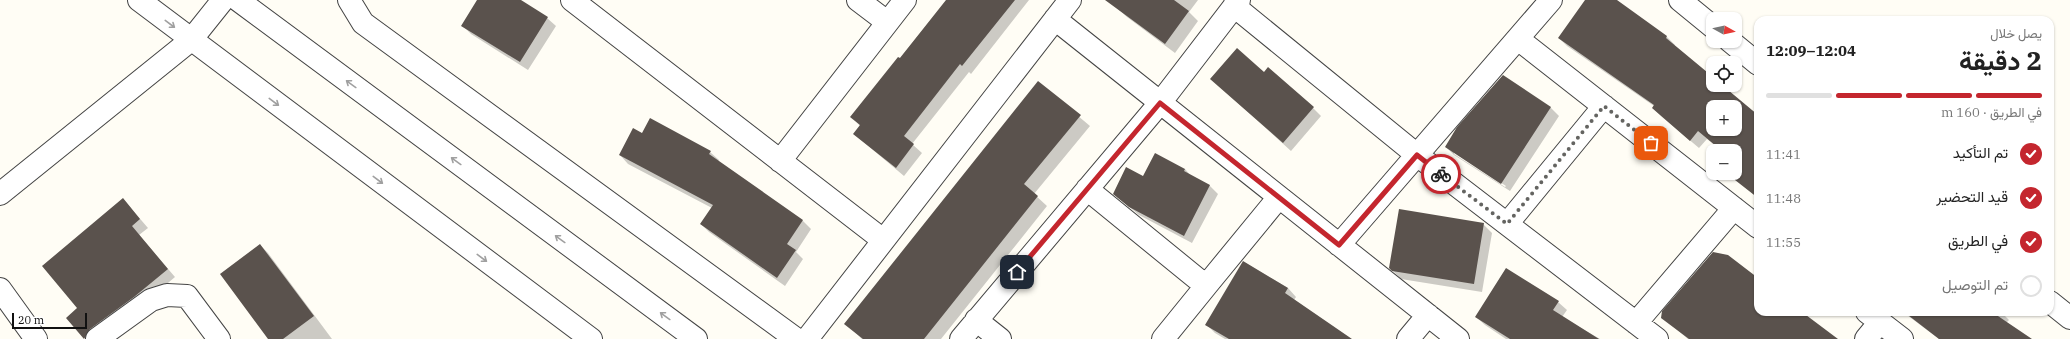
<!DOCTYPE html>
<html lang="ar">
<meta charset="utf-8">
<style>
:root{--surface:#fff;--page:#f2f2f2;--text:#222;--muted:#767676;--line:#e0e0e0;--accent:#c4262e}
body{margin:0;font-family:"IBM Plex Serif",Vazirmatn,serif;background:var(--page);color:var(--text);direction:rtl;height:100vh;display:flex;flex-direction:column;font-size:15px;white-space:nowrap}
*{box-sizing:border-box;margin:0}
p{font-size:13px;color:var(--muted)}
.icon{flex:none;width:22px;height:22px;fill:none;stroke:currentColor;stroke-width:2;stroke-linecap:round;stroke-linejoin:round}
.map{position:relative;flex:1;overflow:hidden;direction:ltr}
.drawer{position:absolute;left:1754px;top:16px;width:300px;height:300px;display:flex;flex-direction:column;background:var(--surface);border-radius:12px;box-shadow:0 1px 3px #0004;direction:rtl}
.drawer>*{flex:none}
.needle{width:26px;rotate:98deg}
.controls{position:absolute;left:1706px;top:12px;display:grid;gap:8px}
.controls a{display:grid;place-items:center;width:36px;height:36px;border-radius:8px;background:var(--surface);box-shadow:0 1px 3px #0004;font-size:20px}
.scale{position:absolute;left:12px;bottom:10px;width:75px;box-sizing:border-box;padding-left:4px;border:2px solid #111;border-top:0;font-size:11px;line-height:14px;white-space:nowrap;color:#111;-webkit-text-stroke:3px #fff;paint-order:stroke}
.pin{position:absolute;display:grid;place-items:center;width:34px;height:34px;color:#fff;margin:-17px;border-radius:8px;box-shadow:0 2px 6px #0006}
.courier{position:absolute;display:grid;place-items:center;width:40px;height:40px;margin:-20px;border:3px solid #c4262e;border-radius:50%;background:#fff;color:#222;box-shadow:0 1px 5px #0007}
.summary em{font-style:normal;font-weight:700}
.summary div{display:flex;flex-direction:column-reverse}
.summary{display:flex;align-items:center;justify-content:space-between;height:68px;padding:0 12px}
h1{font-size:26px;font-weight:700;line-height:30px}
.bar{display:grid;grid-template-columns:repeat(4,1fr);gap:6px 4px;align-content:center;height:48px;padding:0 12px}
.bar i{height:5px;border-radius:3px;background:var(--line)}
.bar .on{background:var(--accent)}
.bar p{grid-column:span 4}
ol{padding:0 12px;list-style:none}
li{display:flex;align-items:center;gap:12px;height:44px}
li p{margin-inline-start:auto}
li .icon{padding:4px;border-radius:50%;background:var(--accent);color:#fff;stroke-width:4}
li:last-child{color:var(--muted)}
li i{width:22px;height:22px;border:2px solid var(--line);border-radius:50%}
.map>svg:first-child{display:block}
.shadow{fill:#0003;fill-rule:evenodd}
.building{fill:#5a524d;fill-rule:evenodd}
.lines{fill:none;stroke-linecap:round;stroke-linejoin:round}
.minor-casing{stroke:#444;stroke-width:24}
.tertiary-casing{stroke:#444;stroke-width:24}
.minor{stroke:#fff;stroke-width:22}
.tertiary{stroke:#fff;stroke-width:22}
.oneway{stroke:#a0a0a0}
.done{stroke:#646461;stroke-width:4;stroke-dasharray:0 7.2}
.route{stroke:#c4262e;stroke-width:5}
</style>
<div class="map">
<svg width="2070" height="339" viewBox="0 0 2070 339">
<rect width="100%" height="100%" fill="#fffdf5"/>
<!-- shadow -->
<path class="shadow" d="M478,0H519L547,18L556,26L528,70L471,34L463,26Z
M947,0H1029L971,74L969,72L912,144L922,153L904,176L854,134L860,126L852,117Z
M1123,0H1198L1189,12L1198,21L1175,53L1127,17L1117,8Z
M1586,0H1615L1667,37L1675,45L1674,46L1713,79V85H1721L1758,116V198L1735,179L1743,169L1735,162V151H1722L1707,139L1699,148L1661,116L1653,108L1654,106L1567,46L1559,38ZM1713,107H1735V129H1713Z
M1264,73L1313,108L1321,116L1291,151L1220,87Z
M1503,76L1551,108L1559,116L1510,191L1454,155L1446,147ZM1454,152L1506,186L1505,187L1454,154Z
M1039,83L1090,126L1034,194L1047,206L941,339H862L846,324Z
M643,134L710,152L719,160L718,162L803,221L811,229L796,252L803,259L785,286L709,232L701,224L712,208L628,164L620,155Z
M1185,169L1191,176L1209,185L1218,194L1192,243L1139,215L1114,194L1144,177Z
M123,199L148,228L139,235L175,277L142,305L97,339H86L68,318L79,309Z
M1483,224L1492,233L1482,292L1401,279L1390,268Z
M260,245L268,253L332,339H269Z
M1244,262L1288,288L1296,297L1294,300L1349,339H1225L1215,333L1206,324Z
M1506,269L1558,302L1567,310L1562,317L1600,339H1506L1485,325L1476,317Z
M1758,279V312H1801L1825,339H1688L1662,317Z
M1903,312H2001L2009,320L2006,323L2030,339H1939Z"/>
<!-- building -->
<path class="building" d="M477,0H521L548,17L520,62L461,26Z
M946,0H1015L962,66L960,64L904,136L914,144L896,168L853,134L860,125L850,117L898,57L900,58Z
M1105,0H1174L1189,11L1165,44Z
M1585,0H1617L1667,36L1666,38L1713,77V85H1722L1758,115V198L1735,180V151H1722L1698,131L1690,141L1652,108L1654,105L1558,38ZM1713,107H1735V129H1713Z
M1237,48L1264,72L1268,67L1314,107L1283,143L1210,79Z
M1503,75L1551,107L1501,184L1445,147L1457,127Z
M1038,81L1081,115L1024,184L1038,196L924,339H863L844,324Z
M650,118L711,151L709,154L803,220L787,244L796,250L777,278L700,224L713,205L619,155L633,128L642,133Z
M1155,153L1185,169L1184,171L1210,185L1184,236L1129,207L1113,194L1126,167L1143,176Z
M123,198L140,219L132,226L168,269L134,297L90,329L84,339L66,318L77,308L42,266Z
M1399,209L1484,223L1474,284L1392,271L1389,268Z
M260,244L314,316L283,339H268L220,274Z
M1713,252L1728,255L1758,278V312H1802L1838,339H1689L1661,318L1662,311Z
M1243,261L1288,288L1285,293L1352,339H1229L1205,325Z
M1506,268L1559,301L1553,310L1599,339H1510L1475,317Z
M1904,312H1992L2032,339H1939Z"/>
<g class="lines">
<!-- minor casing -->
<g class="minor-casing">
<path id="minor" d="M349,0L363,23L796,339
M572,0L883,240
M858,0L887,22
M1680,0L1713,27
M1234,6L1417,155L1657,339
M1055,19L1458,339
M1518,39L1758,227
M1730,41L1758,64
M780,161L905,0
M1087,189L1206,286L1163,339
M1507,224L1604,106
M1339,245L1551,0
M1206,286L1279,197
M0,289L36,339
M2050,302L2070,318
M1867,312L1902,339
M976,320L1000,339
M1636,323L1734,208
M97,339L151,300L167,295L187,296L219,339
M807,339L1070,0
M961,339L1160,103L1239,0
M1408,339L1428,315
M1866,339L1880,322"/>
</g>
<!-- tertiary casing -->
<g class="tertiary-casing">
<path id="tertiary" d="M139,0L591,339
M238,0L696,339
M0,194L191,40L223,0"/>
</g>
<!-- minor -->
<use href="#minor" class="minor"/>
<!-- tertiary -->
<use href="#tertiary" class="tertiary"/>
</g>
<!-- one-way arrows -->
<defs><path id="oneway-shaft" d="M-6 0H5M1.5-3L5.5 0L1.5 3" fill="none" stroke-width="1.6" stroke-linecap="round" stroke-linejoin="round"/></defs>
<g class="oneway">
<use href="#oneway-shaft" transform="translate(170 24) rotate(37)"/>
<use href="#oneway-shaft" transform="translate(351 84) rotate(-144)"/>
<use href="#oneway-shaft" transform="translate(274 102) rotate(37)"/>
<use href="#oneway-shaft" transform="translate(456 161) rotate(-144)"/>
<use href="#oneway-shaft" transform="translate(378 180) rotate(37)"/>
<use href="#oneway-shaft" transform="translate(560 239) rotate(-144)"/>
<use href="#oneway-shaft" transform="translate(482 258) rotate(37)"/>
<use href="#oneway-shaft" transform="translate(665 316) rotate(-144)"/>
</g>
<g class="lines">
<!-- done -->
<path class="done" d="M1441,174L1507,224L1604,106L1651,143"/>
<!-- route -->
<path class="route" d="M1017,272L1160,103L1339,245L1417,155L1441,174"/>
</g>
</svg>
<div class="controls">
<a><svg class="needle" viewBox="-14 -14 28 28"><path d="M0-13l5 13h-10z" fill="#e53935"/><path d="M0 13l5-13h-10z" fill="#767676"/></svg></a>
<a><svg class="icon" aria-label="locate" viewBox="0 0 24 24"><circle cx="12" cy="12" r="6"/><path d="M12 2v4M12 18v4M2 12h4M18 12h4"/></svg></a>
<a>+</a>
<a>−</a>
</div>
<div class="scale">20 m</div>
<div class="pin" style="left:1651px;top:143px;background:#ea580c"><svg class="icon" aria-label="bag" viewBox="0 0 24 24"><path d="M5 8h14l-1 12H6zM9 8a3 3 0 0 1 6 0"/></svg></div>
<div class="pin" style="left:1017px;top:272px;background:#1f2937"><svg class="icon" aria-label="home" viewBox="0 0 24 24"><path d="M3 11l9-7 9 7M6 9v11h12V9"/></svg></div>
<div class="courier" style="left:1441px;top:174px"><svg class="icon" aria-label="bike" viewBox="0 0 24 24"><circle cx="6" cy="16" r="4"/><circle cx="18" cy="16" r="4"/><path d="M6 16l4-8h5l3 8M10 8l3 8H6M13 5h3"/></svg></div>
<section class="drawer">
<div class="summary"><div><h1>2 دقيقة</h1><p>يصل خلال</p></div><em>12:04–12:09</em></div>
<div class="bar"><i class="on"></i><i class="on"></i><i class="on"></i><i></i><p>في الطريق · 160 m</p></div>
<ol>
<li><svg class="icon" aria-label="check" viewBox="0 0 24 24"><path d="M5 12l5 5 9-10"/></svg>تم التأكيد<p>11:41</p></li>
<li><svg class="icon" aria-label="check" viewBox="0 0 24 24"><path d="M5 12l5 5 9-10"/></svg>قيد التحضير<p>11:48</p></li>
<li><svg class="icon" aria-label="check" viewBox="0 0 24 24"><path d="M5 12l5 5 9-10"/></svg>في الطريق<p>11:55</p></li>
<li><i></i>تم التوصيل</li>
</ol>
</section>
</div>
